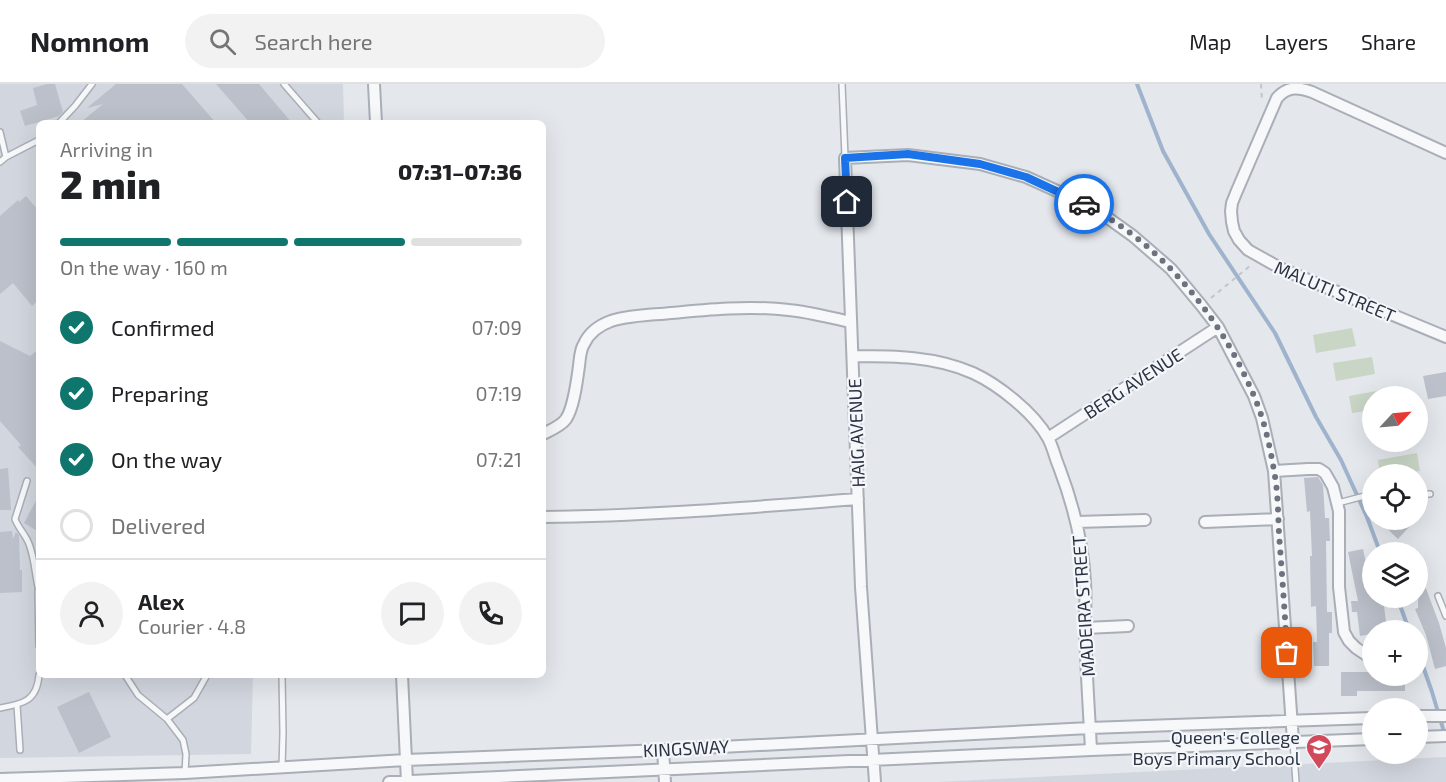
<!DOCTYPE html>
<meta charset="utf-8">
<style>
:root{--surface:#fff;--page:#f2f2f2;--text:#202124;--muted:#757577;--line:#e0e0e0;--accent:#0f766e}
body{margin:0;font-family:"Exo 2",sans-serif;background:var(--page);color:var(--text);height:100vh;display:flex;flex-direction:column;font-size:22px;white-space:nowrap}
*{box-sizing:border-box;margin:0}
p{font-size:20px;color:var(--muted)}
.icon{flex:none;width:33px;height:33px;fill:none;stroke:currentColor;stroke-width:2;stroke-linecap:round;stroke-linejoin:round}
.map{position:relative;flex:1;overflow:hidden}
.details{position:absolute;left:36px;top:36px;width:510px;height:558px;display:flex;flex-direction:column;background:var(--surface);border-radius:9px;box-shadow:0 6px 24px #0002}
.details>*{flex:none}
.needle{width:39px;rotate:64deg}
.tools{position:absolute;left:1362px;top:302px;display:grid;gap:12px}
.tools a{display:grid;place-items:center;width:66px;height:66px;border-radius:50%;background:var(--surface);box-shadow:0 6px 24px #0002;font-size:30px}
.pin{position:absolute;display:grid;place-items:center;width:51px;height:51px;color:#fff;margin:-26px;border-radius:12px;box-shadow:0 3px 9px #0006}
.courier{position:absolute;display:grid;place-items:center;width:60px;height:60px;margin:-30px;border:4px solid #1a73e8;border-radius:50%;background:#fff;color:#222;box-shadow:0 2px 8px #0007}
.headline em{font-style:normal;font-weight:800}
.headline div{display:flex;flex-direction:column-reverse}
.headline{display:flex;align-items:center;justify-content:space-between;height:102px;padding:0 24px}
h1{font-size:39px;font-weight:800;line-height:45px}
.bar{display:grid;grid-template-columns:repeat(4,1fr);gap:9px 6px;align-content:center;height:72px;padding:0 24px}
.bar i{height:8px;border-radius:4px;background:var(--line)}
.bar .current{background:var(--accent)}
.bar p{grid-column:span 4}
.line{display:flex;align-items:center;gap:15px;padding:0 24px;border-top:2px solid var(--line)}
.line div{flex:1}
.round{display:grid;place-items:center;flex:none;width:63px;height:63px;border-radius:32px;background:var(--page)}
ol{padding:0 24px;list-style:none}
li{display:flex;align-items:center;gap:18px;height:66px}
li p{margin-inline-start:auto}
li .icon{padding:6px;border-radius:50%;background:var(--accent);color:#fff;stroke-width:4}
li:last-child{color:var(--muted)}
li i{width:33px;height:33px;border:3px solid var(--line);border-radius:50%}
header{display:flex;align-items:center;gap:36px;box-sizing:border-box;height:84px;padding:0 30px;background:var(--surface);border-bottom:2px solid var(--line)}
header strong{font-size:28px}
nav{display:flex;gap:33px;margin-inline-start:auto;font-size:21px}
.search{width:420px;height:54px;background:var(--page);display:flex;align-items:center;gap:15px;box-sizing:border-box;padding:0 21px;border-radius:33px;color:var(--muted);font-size:22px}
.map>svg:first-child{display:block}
.built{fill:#d2d6de}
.green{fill:#c9d6c5}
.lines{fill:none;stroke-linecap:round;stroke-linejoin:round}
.stream{stroke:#9fb4cc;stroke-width:4}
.building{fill:#bbc0ca}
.lane-casing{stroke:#a9aeb7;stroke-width:8}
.street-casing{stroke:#a9aeb7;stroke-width:14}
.path{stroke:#c2c5cb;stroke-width:2;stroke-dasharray:4.5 4.5;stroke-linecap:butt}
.lane{stroke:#f7f8fa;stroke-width:5}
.street{stroke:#f7f8fa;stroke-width:10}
.done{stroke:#6c737f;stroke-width:6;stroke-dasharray:0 10.8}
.route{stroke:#1a73e8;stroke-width:8}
.labels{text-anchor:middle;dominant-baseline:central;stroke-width:4.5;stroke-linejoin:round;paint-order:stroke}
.street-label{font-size:18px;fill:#2b3445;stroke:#f4f6f9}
.poi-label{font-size:18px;fill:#2b3445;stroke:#f4f6f9;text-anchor:end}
</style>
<header>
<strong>Nomnom</strong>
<div class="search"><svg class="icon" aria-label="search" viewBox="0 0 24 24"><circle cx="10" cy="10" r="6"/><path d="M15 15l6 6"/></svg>Search here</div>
<nav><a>Map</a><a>Layers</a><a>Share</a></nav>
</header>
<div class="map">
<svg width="1446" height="698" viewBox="0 0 1446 698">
<rect width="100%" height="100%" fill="#e4e7ec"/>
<!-- built -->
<path class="built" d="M0,0H343L344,39H39V591H253L251,670L0,674Z
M1446,673V698H937Z"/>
<!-- green -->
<path class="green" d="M1352,244L1356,262L1316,269L1313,251Z
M1372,273L1375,290L1336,297L1333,279Z
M1388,305L1390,312H1372V326L1352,329L1349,312Z
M1417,369L1420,387L1403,390H1380L1378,376Z"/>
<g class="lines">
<!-- stream -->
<path class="stream" d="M1137,0L1163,67L1209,150L1275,249L1316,333L1341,376L1367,433L1380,468
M1397,513L1409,546
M1418,568L1432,608L1445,651"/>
</g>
<!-- building -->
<path class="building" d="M47,0H55L63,28L59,32L25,42L20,27L37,21L33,4Z
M116,0H182L216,39H80L103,20L87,24Z
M216,0H259L292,39H250Z
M26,112L39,127V215L32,222L13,199L0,210V132L18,116L19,118Z
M0,257L30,272L39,265V386L18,363L21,361L0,337Z
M1446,288V312L1428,315L1423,292Z
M8,384L11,426H0V385Z
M1318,393L1323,401L1325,434H1329L1330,457H1326L1327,528H1332V549H1329V582H1314L1313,558H1317L1316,522L1311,523L1310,472H1312L1310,427L1307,428L1304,394Z
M39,411V448L24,439Z
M1377,435H1405L1411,441L1398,455Z
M12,447L13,455L16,448L19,451L20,486H22V508L0,509V448Z
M1363,465L1373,515L1383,514L1387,546H1372V550L1360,552L1357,528H1352L1351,517H1358L1348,468Z
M1418,486H1419L1439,539L1446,564V582L1435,585L1426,551L1415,525L1418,524Z
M1341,588H1372V591H1405V607H1357V612H1341Z
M89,608L111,653L79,669L57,623Z"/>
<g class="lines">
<!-- lane casing -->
<g class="lane-casing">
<path id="lane" d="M284,0L318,39
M842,0L845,73
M59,39L75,22L92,0
M0,48L6,73L0,78
M6,73L39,56
M27,397L15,435C18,444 26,451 29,460C35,475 35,492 39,507
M1418,410H1430
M1338,419L1372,410
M38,507L39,562
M1438,512L1446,532
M125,591L138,611L167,635L183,656L186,670L185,689
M282,591L283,649L282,683
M17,621L20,666
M0,624C23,620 37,617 39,591
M167,635L194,614L207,591
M1293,658L1296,698"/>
</g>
<!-- street casing -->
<g class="street-casing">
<path id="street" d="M374,0L376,39
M1446,69L1312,8C1298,3 1288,2 1277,14L1236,109L1232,119L1231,127L1232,138L1234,147L1239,156L1248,166L1282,185L1446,253
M853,272C893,272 935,272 973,289C999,301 1034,329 1048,354C1053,363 1055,374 1059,383C1073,420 1083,458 1085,498C1086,513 1085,528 1085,543C1086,584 1089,625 1091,666
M543,350C551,346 561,342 566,335C574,323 577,296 579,282C580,274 580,266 584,260C589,249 600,241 611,237C627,232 645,231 661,230C702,226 747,221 789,226C810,228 831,234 851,238
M1048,354L1218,243
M1274,387L1308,385H1319L1325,389L1333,403L1339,427V503L1344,548L1349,557L1356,564L1368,572H1372
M543,433C648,432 753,423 858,415
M1077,438L1145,436
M1205,438L1278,435
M1085,544L1128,542
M402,591L407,698
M1418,632H1446
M1418,653L1446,652
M663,666L665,698
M0,695L185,689L406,676L663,666L1090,644L1372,634
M389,698L1091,666L1372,655
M875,698L861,503L845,74L908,71L980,80L1026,93L1057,107L1101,129L1133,152L1171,185L1201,221L1218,243L1254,312L1262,334L1274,387L1293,657"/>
</g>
<!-- path -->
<path class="path" d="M1261,0L1262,18
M1211,214L1251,181"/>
<!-- lane -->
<use href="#lane" class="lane"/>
<!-- street -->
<use href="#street" class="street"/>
</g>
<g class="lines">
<!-- done -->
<path class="done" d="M1084,120C1161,159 1221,233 1254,312C1264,335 1270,362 1274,387C1278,407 1278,429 1279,450C1282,490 1285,530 1287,569"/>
<!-- route -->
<path class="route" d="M847,118L845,74L908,70L980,80L1026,93L1084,120"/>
</g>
<!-- icons -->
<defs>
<g id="school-pin" transform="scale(1.35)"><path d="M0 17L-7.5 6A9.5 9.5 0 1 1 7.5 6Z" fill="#d1495b" stroke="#f4f6f9"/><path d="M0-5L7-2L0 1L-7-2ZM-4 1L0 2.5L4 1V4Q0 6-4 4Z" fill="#fff"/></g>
</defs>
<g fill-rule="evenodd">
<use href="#school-pin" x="1319" y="663"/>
</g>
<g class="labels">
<!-- street labels -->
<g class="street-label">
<text transform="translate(1335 207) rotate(23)">MALUTI STREET</text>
<text transform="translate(1133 299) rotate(-33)">BERG AVENUE</text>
<text transform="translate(856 349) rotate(-92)">HAIG AVENUE</text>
<text transform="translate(1083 522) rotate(-94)">MADEIRA STREET</text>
<text transform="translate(686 664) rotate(-3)">KINGSWAY</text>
</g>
<!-- poi labels -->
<g class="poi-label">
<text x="1300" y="653">Queen's College<tspan x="1300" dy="21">Boys Primary School</tspan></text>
</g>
</g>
</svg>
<div class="tools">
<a><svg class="needle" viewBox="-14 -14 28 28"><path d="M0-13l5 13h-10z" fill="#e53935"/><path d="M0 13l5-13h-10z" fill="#757577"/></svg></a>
<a><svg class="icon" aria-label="locate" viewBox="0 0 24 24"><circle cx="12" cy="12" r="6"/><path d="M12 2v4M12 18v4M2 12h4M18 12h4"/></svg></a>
<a><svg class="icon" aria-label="layers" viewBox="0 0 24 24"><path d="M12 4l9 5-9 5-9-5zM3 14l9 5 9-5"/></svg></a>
<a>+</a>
<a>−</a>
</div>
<div class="pin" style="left:1287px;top:569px;background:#ea580c"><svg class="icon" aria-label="bag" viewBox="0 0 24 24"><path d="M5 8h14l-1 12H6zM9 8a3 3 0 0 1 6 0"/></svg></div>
<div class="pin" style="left:847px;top:118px;background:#1f2937"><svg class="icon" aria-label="home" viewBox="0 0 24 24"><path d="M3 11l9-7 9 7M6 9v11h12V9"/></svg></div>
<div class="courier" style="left:1084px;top:120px"><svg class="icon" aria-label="car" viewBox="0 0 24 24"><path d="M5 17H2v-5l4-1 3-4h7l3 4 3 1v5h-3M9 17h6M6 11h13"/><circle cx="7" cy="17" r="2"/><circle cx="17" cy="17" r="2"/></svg></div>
<section class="details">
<div class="headline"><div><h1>2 min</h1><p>Arriving in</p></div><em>07:31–07:36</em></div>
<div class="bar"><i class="current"></i><i class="current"></i><i class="current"></i><i></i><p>On the way · 160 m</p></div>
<ol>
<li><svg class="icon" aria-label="check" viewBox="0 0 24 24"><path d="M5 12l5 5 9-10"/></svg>Confirmed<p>07:09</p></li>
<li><svg class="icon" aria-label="check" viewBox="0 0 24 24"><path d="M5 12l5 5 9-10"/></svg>Preparing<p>07:19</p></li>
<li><svg class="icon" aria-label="check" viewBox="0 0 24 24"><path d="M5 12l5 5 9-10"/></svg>On the way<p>07:21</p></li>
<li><i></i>Delivered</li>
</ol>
<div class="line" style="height:108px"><a class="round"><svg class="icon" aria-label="person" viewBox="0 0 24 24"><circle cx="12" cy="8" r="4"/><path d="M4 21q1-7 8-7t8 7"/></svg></a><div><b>Alex</b><p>Courier · 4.8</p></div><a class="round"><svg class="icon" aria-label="chat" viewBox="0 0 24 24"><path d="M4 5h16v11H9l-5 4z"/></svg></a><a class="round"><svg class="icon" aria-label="phone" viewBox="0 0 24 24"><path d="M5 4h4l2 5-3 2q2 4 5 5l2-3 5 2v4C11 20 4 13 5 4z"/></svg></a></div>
</section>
</div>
